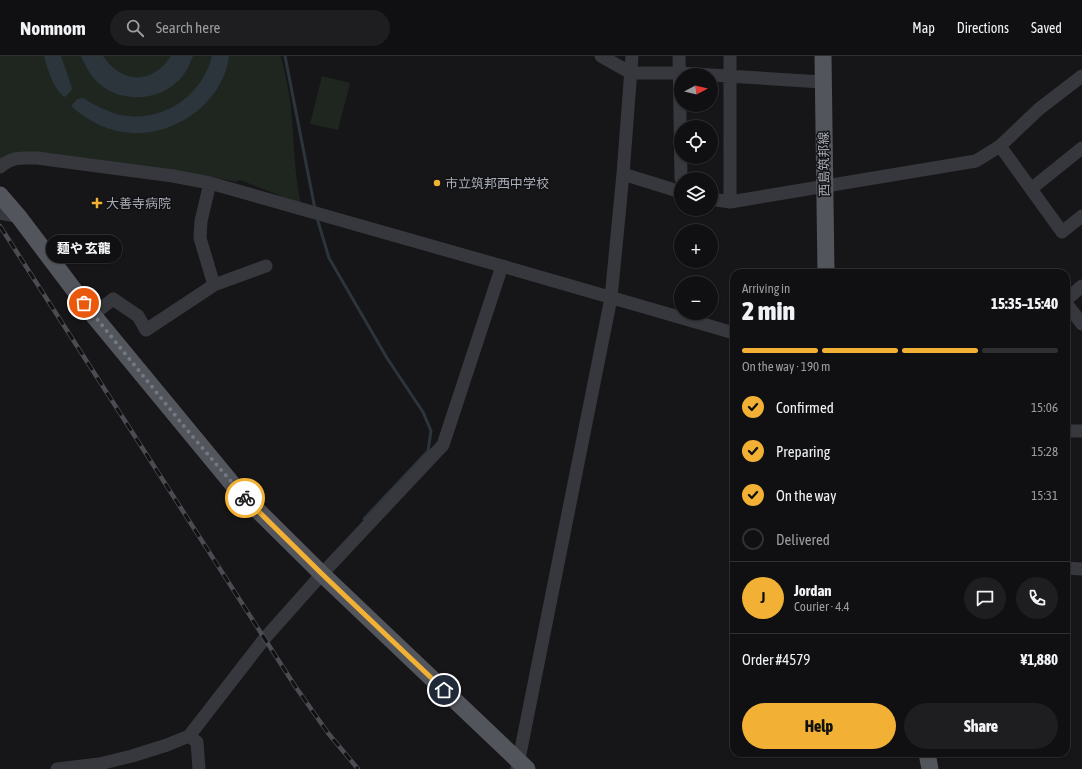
<!DOCTYPE html>
<meta charset="utf-8">
<style>
:root{--surface:#101012;--page:#1e1e20;--text:#f1f3f6;--muted:#9c9d9f;--line:#303032;--accent:#f2b134}
body{margin:0;font-family:"Asap Condensed","Noto Sans JP",sans-serif;background:var(--page);color:var(--text);height:100vh;display:flex;flex-direction:column;font-size:15px;white-space:nowrap}
*{box-sizing:border-box;margin:0}
p{font-size:13px;color:var(--muted)}
.icon{flex:none;width:22px;height:22px;fill:none;stroke:currentColor;stroke-width:2;stroke-linecap:round;stroke-linejoin:round}
.map{position:relative;flex:1;overflow:hidden}
.details{position:absolute;left:730px;top:213px;width:340px;height:488px;display:flex;flex-direction:column;background:var(--surface);border-radius:12px;box-shadow:0 1px 3px #0004,0 0 0 1px var(--line)}
.details>*{flex:none}
.needle{width:26px;rotate:83deg}
.buttons{position:absolute;left:674px;top:12px;display:grid;gap:8px}
.buttons a{display:grid;place-items:center;width:44px;height:44px;border-radius:50%;background:var(--surface);box-shadow:0 1px 3px #0004,0 0 0 1px var(--line);font-size:20px}
.pin{position:absolute;display:grid;place-items:center;width:34px;height:34px;color:#fff;margin:-17px;border:2px solid #fff;border-radius:50%;box-shadow:0 1px 4px #0007}
.courier{position:absolute;display:grid;place-items:center;width:40px;height:40px;margin:-20px;border:3px solid #f2b134;border-radius:50%;background:#fff;color:#222;box-shadow:0 1px 5px #0007}
.bubble{position:absolute;height:28px;border-radius:14px;background:var(--surface);box-shadow:0 1px 3px #0004,0 0 0 1px var(--line);font-size:13px;font-weight:800;line-height:28px;text-align:center}
.head em{font-style:normal;font-weight:800}
.head div{display:flex;flex-direction:column-reverse}
.head{display:flex;align-items:center;justify-content:space-between;height:68px;padding:0 12px}
h1{font-size:26px;font-weight:800;line-height:30px}
.bar{display:grid;grid-template-columns:repeat(4,1fr);gap:6px 4px;align-content:center;height:48px;padding:0 12px}
.bar i{height:5px;border-radius:3px;background:var(--line)}
.bar .current{background:var(--accent)}
.bar p{grid-column:span 4}
.line{display:flex;align-items:center;gap:10px;padding:0 12px;border-top:1px solid var(--line)}
.line div{flex:1}
.round{display:grid;place-items:center;flex:none;width:42px;height:42px;border-radius:21px;background:var(--page)}
ol{padding:0 12px;list-style:none}
li{display:flex;align-items:center;gap:12px;height:44px}
li p{margin-inline-start:auto}
li .icon{padding:4px;border-radius:50%;background:var(--accent);color:#111;stroke-width:4}
li:last-child{color:var(--muted)}
li i{width:22px;height:22px;border:2px solid var(--line);border-radius:50%}
.primary-button{display:flex;gap:8px;margin-top:auto;padding:8px 12px}
.primary-button a{flex:1;height:46px;border-radius:24px;background:var(--accent);color:#111;font-size:16px;font-weight:800;line-height:46px;text-align:center}
.primary-button a+a{background:var(--page);color:var(--text)}
header{display:flex;align-items:center;gap:24px;box-sizing:border-box;height:56px;padding:0 20px;background:var(--surface);border-bottom:1px solid var(--line)}
header strong{font-size:19px}
nav{display:flex;gap:22px;margin-inline-start:auto;font-size:14px}
.search{width:280px;height:36px;background:var(--page);display:flex;align-items:center;gap:10px;box-sizing:border-box;padding:0 14px;border-radius:22px;color:var(--muted);font-size:15px}
.map>svg:first-child{display:block}
.green{fill:#1e261f}
.water{fill:#2c353c}
.lines{fill:none;stroke-linecap:round;stroke-linejoin:round}
.stream{stroke:#2c353c;stroke-width:3}
.minor{stroke:#37383d;stroke-width:13}
.major{stroke:#53555c;stroke-width:17}
.rail-casing{stroke:#4a4c52;stroke-width:4.5}
.rail{stroke:#111113;stroke-width:3;stroke-dasharray:9;stroke-linecap:butt}
.done{stroke:#757880;stroke-width:4;stroke-dasharray:0 7.2}
.route{stroke:#f2b134;stroke-width:5}
.poi-dot{fill:#f2b134;stroke:#111113;stroke-width:1.5}
.labels{text-anchor:middle;dominant-baseline:central;stroke-width:3;stroke-linejoin:round;paint-order:stroke}
.street-label{font-size:13px;fill:#a8adb8;stroke:#111113}
.poi-label{font-size:13px;fill:#a8adb8;stroke:#111113;text-anchor:start}
</style>
<header>
<strong>Nomnom</strong>
<div class="search"><svg class="icon" aria-label="search" viewBox="0 0 24 24"><circle cx="10" cy="10" r="6"/><path d="M15 15l6 6"/></svg>Search here</div>
<nav><a>Map</a><a>Directions</a><a>Saved</a></nav>
</header>
<div class="map">
<svg width="1082" height="713" viewBox="0 0 1082 713">
<rect width="100%" height="100%" fill="#161618"/>
<!-- green -->
<path class="green" d="M0,0H281C285,17 289,34 291,52C294,84 294,116 301,148L240,124L236,126L203,119L7,102L0,109Z
M322,20L350,27L338,74L310,68Z"/>
<!-- water -->
<path class="water" d="M44,0H61L72,32L71,35L65,41C54,35 47,12 44,0Z
M81,0H103C122,28 152,29 171,0H193C189,10 185,19 177,26C157,45 123,46 102,30C92,23 86,11 81,0Z
M212,0H229C223,49 170,84 123,76C103,73 86,63 71,50L77,43C79,43 82,42 83,42C86,43 89,46 91,47C99,51 108,55 116,58C159,69 202,42 212,0Z"/>
<g class="lines">
<!-- stream -->
<path class="stream" d="M285,0L315,153
M317,162L329,202L387,302L423,356L431,375L428,395L364,463"/>
<!-- minor -->
<path class="minor" d="M601,0L631,17H679L822,26
M679,0L681,123
M1000,90L1062,176L1082,160
M0,111C13,100 21,102 37,102L173,120L210,127L502,210L734,277
M623,118L681,136
M210,127L201,165L200,182L214,229
M1031,133L1082,92
M711,143L730,146L976,105L1000,90L1039,53L1082,20
M730,146V0
M0,157L19,161
M1066,244L1082,230
M1066,247L1082,268
M93,259L113,243L138,260L146,274L214,229L266,210
M1066,375H1082
M1066,512L1082,513
M189,680L197,686L199,713
M57,713L99,708L132,700L167,689L189,680L265,582L322,518L443,389L502,210
M517,713L611,242L623,118L632,0"/>
<!-- major -->
<path class="major" d="M823,0L826,217
M0,139L19,161L93,259L239,436L322,518L527,713
M927,697L930,713"/>
<!-- rail casing -->
<g class="rail-casing">
<path id="rail" d="M0,170L295,630L328,677L358,713"/>
</g>
<!-- rail -->
<use href="#rail" class="rail"/>
</g>
<g class="lines">
<!-- done -->
<path class="done" d="M84,247L183,369L245,442"/>
<!-- route -->
<path class="route" d="M245,442L322,518L444,634"/>
</g>
<!-- markers -->
<g class="poi-dot">
<circle cx="437" cy="127" r="4"/>
<path d="M95 141h4v4h4v4h-4v4h-4v-4h-4v-4h4z"/>
</g>
<g class="labels">
<!-- street labels -->
<g class="street-label">
<text transform="translate(824 108) rotate(-91)">西島筑邦線</text>
</g>
<!-- poi labels -->
<g class="poi-label">
<text x="445" y="127">市立筑邦西中学校</text>
<text x="106" y="147">大善寺病院</text>
</g>
</g>
</svg>
<div class="buttons">
<a><svg class="needle" viewBox="-14 -14 28 28"><path d="M0-13l5 13h-10z" fill="#e53935"/><path d="M0 13l5-13h-10z" fill="#9c9d9f"/></svg></a>
<a><svg class="icon" aria-label="locate" viewBox="0 0 24 24"><circle cx="12" cy="12" r="6"/><path d="M12 2v4M12 18v4M2 12h4M18 12h4"/></svg></a>
<a><svg class="icon" aria-label="layers" viewBox="0 0 24 24"><path d="M12 4l9 5-9 5-9-5zM3 14l9 5 9-5"/></svg></a>
<a>+</a>
<a>−</a>
</div>
<div class="pin" style="left:84px;top:247px;background:#ea580c"><svg class="icon" aria-label="bag" viewBox="0 0 24 24"><path d="M5 8h14l-1 12H6zM9 8a3 3 0 0 1 6 0"/></svg></div>
<div class="pin" style="left:444px;top:634px;background:#1f2937"><svg class="icon" aria-label="home" viewBox="0 0 24 24"><path d="M3 11l9-7 9 7M6 9v11h12V9"/></svg></div>
<div class="courier" style="left:245px;top:442px"><svg class="icon" aria-label="bike" viewBox="0 0 24 24"><circle cx="6" cy="16" r="4"/><circle cx="18" cy="16" r="4"/><path d="M6 16l4-8h5l3 8M10 8l3 8H6M13 5h3"/></svg></div>
<div class="bubble" style="left:46px;top:179px;width:76px">麺や 玄龍</div>
<section class="details">
<div class="head"><div><h1>2 min</h1><p>Arriving in</p></div><em>15:35–15:40</em></div>
<div class="bar"><i class="current"></i><i class="current"></i><i class="current"></i><i></i><p>On the way · 190 m</p></div>
<ol>
<li><svg class="icon" aria-label="check" viewBox="0 0 24 24"><path d="M5 12l5 5 9-10"/></svg>Confirmed<p>15:06</p></li>
<li><svg class="icon" aria-label="check" viewBox="0 0 24 24"><path d="M5 12l5 5 9-10"/></svg>Preparing<p>15:28</p></li>
<li><svg class="icon" aria-label="check" viewBox="0 0 24 24"><path d="M5 12l5 5 9-10"/></svg>On the way<p>15:31</p></li>
<li><i></i>Delivered</li>
</ol>
<div class="line" style="height:72px"><b class="round" style="background:var(--accent);color:#111">J</b><div><b>Jordan</b><p>Courier · 4.4</p></div><a class="round"><svg class="icon" aria-label="chat" viewBox="0 0 24 24"><path d="M4 5h16v11H9l-5 4z"/></svg></a><a class="round"><svg class="icon" aria-label="phone" viewBox="0 0 24 24"><path d="M5 4h4l2 5-3 2q2 4 5 5l2-3 5 2v4C11 20 4 13 5 4z"/></svg></a></div>
<div class="line" style="height:52px"><div>Order #4579</div><b>¥1,880</b></div>
<div class="primary-button"><a>Help</a><a>Share</a></div>
</section>
</div>
